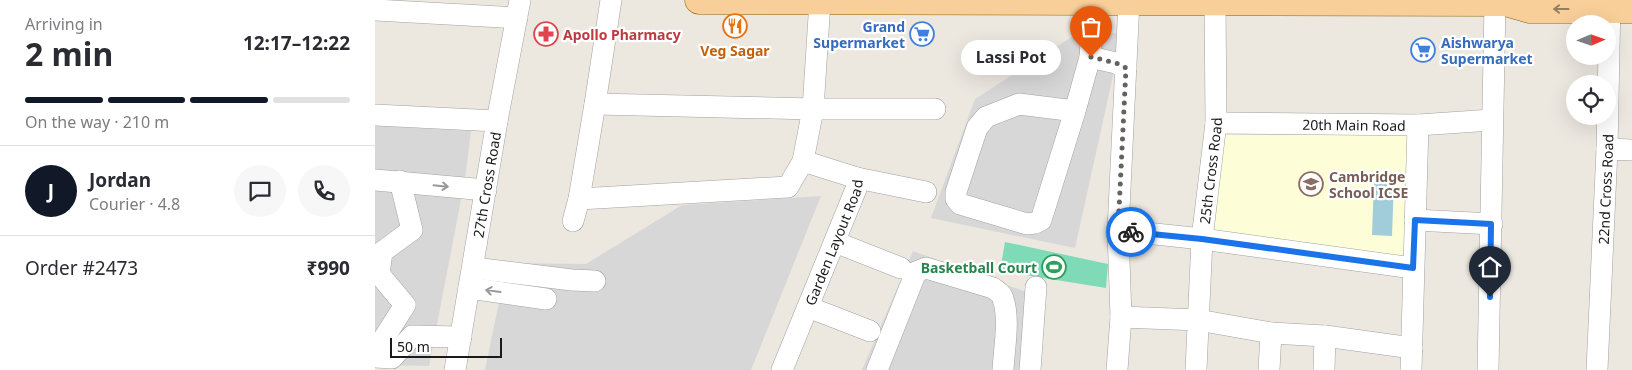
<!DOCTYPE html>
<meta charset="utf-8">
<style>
:root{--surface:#fff;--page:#f7f7f7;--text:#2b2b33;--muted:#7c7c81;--line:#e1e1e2;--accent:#111827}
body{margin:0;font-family:"Noto Sans",sans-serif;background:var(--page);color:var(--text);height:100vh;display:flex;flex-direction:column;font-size:19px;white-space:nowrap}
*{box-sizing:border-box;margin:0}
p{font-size:16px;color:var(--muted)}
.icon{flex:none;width:28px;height:28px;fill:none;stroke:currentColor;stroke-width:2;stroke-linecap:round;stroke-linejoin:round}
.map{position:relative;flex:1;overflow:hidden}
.panel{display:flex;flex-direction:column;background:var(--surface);width:375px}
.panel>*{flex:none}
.needle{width:32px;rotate:88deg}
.fabs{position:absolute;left:1191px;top:15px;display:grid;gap:10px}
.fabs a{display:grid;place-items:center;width:50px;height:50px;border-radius:50%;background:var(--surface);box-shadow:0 5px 20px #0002;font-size:25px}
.scale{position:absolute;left:15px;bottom:12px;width:112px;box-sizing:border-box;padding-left:5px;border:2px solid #1a1a1a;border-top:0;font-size:14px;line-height:18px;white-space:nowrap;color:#1a1a1a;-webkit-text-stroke:4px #fff;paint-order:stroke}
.pin{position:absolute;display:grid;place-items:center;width:42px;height:42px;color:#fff;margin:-51px -21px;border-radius:50% 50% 50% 0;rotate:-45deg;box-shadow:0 0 5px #0007}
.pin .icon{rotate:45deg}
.courier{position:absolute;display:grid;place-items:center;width:50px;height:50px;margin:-25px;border:4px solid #1a73e8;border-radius:50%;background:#fff;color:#222;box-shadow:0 1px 6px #0007}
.bubble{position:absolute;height:35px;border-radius:18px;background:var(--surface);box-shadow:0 5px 20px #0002;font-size:16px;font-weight:700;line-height:35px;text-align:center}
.summary em{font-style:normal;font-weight:700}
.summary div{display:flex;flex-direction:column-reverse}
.summary{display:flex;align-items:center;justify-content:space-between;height:85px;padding:0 25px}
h1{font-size:32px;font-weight:700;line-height:38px}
.bar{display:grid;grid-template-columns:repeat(4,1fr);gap:8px 5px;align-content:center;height:60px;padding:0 25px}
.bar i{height:6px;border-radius:4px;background:var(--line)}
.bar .selected{background:var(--accent)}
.bar p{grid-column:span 4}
.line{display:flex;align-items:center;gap:12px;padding:0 25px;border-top:1px solid var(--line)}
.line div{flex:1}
.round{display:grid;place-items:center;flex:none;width:52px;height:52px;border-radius:26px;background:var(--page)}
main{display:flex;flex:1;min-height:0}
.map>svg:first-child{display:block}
.residential{fill:#d8d7d7}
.education{fill:#fdfed7}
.pitch{fill:#7fdab7}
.water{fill:#a1ccd9}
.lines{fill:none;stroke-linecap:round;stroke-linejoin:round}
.minor-casing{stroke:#a1a1a1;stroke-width:22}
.major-casing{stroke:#8c6005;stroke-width:29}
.minor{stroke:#fff;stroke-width:21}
.major{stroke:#f8cf99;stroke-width:28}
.oneway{stroke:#947e60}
.oneway2{stroke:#989898}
.done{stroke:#64625f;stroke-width:5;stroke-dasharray:0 9}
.route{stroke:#1a73e8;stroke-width:6}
.labels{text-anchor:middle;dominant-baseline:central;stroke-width:4.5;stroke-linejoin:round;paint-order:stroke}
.shop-label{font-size:14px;font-weight:bold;fill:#366cbe;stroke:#fff;text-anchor:end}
.health-label{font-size:14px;font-weight:bold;fill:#be3a42;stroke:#fff;text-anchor:start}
.food-label{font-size:14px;font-weight:bold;fill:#c56008;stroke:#fff}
.street-label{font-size:14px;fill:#1a1a1a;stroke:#fff}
.education-label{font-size:14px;font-weight:bold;fill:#785e54;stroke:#fff;text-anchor:start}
.leisure-label{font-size:14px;font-weight:bold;fill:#27864d;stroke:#fff;text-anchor:end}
</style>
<main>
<section class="panel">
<div class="summary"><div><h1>2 min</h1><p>Arriving in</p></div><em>12:17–12:22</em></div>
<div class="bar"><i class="selected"></i><i class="selected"></i><i class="selected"></i><i></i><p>On the way · 210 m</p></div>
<div class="line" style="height:90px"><b class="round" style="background:var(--accent);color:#fff">J</b><div><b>Jordan</b><p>Courier · 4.8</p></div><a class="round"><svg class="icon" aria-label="chat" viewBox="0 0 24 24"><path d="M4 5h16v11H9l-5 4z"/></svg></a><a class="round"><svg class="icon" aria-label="phone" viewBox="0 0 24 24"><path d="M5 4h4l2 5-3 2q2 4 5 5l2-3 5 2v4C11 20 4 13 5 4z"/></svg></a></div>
<div class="line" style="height:65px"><div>Order #2473</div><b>₹990</b></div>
</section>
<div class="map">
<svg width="1257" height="370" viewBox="0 0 1257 370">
<rect width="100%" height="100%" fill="#ece8e0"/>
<!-- residential -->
<path class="residential" d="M712,27L747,35L700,248L556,218L600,99Z
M0,126L96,131L90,179L54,366L0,365Z
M446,196L376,370H110L123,307L137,263L211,264L307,205Z
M538,251L654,293L646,370H487Z"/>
<!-- education -->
<path class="education" d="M846,135H1032L1031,261L835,232Z"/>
<!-- pitch -->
<path class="pitch" d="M630,242L733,264L731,288L625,271Z"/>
<!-- water -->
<path class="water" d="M999,180L1019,181L1017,236L997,235Z"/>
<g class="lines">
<!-- minor casing -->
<g class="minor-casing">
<g id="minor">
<path d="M236,0L220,104L204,199L413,187L428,161"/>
<path d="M0,10L142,18"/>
<path d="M715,57L741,63L751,68"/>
<path d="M220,104L438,109H560"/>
<path d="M700,111L644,104L611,117L602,128L581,192V199L585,204L652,224L660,223L666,220L700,111L715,57L719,1"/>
<path d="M0,115L122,121"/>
<path id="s1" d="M841,123L1043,125L1117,120"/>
<path d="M1232,149L1257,150"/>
<path d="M482,178L551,192"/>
<path d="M0,180L111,190"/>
<path d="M1040,220L1117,224"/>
<path d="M198,221L204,199"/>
<path d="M743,230L827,239L1038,268"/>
<path d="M460,242L526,268"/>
<path d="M99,268L197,280L220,281"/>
<path d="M94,288L171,299"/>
<path d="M433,307L495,331"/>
<path d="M746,317L823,320L896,333L950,336L1037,348"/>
<path d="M0,352L30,305L4,274L7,252L37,230L25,181"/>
<path d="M0,357L17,358L37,336L86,337"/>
<path id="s2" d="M80,370L122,121L145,0"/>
<path id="s3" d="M407,370L481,189L482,178L428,161L438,109L445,1"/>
<path d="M502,370L541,272L551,268L618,288C622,291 627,294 628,299C635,319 629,349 628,370"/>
<path d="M655,370L661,287"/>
<path d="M742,370L746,317L743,230L754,1"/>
<path id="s4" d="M821,370L827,239L841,123L840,0"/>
<path d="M894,370L896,333"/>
<path d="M949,370L950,336"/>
<path d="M1036,370L1043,125"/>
<path d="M1113,370L1120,2"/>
<path id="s5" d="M1222,370L1232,149L1235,0"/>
</g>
</g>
<!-- major casing -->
<g class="major-casing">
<path id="major" d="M324,0L1131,2L1155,9H1257"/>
</g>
<!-- minor -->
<use href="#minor" class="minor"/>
<!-- major -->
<use href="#major" class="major"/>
</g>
<!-- one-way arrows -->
<defs><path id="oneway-shaft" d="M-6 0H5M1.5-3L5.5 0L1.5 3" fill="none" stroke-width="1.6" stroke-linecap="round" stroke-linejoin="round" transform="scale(1.25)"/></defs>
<use class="oneway" href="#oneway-shaft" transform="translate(1186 9) rotate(-180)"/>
<g class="oneway2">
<use href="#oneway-shaft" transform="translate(66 186) rotate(6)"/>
<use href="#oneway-shaft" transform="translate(118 291) rotate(-172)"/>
</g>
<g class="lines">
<!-- done -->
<path class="done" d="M716,57L741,63L751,68L743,230L756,232"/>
<!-- route -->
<path class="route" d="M756,232L827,239L1038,268L1040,220L1116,224L1115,297"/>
</g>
<!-- icons -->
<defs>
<g id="restaurant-ring" transform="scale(1.25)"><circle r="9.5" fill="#fff" stroke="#e8710a" stroke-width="1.5"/><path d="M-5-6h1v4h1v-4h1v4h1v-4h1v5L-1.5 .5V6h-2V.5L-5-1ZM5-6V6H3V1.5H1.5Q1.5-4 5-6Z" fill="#e8710a"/></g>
<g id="pharmacy-ring" transform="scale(1.25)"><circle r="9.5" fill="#fff" stroke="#e0444e" stroke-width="1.5"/><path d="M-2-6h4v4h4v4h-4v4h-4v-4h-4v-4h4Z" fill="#e0444e"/></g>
<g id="supermarket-ring" transform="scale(1.25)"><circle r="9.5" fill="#fff" stroke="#3f7fe0" stroke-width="1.5"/><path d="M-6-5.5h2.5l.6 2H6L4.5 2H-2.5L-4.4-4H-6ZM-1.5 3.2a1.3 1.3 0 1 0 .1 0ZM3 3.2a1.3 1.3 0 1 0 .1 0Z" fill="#3f7fe0"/></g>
<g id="school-ring" transform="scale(1.25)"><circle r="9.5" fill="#fff" stroke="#8d6e63" stroke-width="1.5"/><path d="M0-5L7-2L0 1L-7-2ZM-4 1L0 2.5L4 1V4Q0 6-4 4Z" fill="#8d6e63"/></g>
<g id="stadium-ring" transform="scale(1.25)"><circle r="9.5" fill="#fff" stroke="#2e9e5b" stroke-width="1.5"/><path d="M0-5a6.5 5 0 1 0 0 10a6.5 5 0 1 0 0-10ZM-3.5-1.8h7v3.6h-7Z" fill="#2e9e5b"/></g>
</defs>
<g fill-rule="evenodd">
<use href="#restaurant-ring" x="360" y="26"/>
<use href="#pharmacy-ring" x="171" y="34"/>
<use href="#supermarket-ring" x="547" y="34"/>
<use href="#supermarket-ring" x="1048" y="50"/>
<use href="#school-ring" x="936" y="184"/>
<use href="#stadium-ring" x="679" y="267"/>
</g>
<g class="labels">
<!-- shop labels -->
<g class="shop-label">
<text x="530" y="26">Grand<tspan x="530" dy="16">Supermarket</tspan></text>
<text x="1066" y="42" text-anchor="start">Aishwarya<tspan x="1066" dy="16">Supermarket</tspan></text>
</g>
<!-- health labels -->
<g class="health-label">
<text x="188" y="34">Apollo Pharmacy</text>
</g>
<!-- food labels -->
<g class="food-label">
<text x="360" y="50">Veg Sagar</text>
</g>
<!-- street labels -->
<g class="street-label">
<text stroke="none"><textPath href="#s1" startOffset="138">20th Main Road</textPath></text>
<text stroke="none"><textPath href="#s4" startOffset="200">25th Cross Road</textPath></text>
<text stroke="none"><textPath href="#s2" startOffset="188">27th Cross Road</textPath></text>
<text stroke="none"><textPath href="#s5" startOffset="181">22nd Cross Road</textPath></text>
<text stroke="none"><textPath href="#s3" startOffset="138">Garden Layout Road</textPath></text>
</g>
<!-- education labels -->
<g class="education-label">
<text x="954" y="176">Cambridge<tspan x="954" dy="16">School ICSE</tspan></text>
</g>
<!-- leisure labels -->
<g class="leisure-label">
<text x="662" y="267">Basketball Court</text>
</g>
</g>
</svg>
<div class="fabs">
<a><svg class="needle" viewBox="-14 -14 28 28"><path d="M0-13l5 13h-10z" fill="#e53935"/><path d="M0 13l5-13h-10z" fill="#7c7c81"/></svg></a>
<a><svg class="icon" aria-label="locate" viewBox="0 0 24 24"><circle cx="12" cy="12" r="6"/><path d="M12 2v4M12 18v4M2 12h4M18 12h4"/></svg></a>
</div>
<div class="scale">50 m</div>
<div class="pin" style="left:716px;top:57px;background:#ea580c"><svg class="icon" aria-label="bag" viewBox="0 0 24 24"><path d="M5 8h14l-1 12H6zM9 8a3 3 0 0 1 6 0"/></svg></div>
<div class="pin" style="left:1115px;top:297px;background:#1f2937"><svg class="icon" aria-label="home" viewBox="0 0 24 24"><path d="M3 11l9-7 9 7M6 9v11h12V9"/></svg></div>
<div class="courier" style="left:756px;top:232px"><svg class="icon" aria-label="bike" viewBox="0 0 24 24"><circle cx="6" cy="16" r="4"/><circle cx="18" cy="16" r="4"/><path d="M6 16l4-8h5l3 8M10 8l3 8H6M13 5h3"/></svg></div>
<div class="bubble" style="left:586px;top:40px;width:100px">Lassi Pot</div>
</div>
</main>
